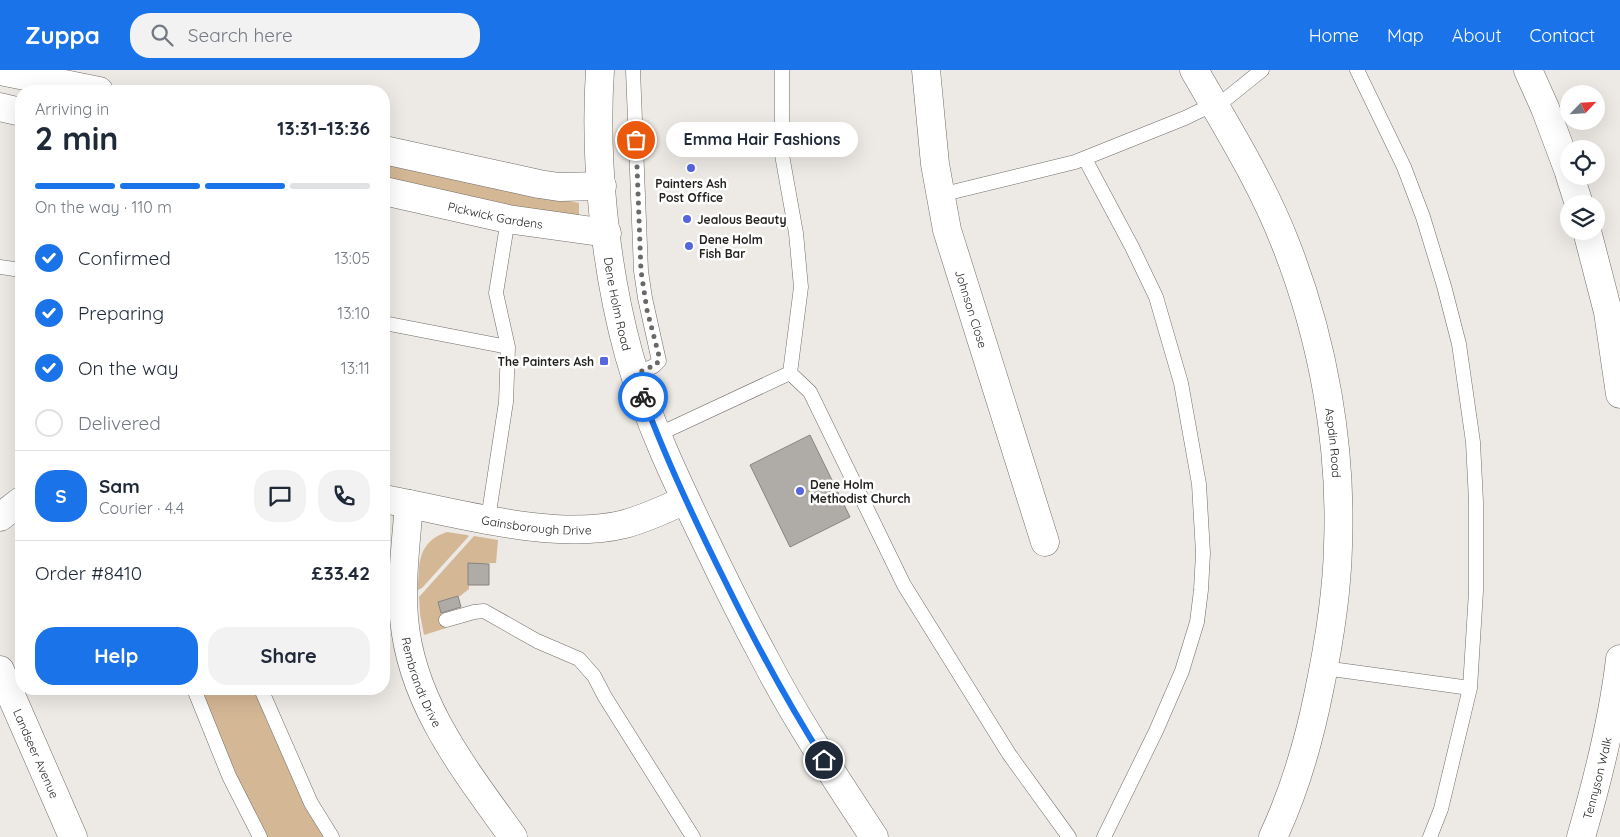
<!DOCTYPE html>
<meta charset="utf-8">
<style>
:root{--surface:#fff;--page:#f2f2f3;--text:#1f2937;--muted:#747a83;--line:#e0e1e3;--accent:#1a73e8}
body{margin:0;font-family:Quicksand,sans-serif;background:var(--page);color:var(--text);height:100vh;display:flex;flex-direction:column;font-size:19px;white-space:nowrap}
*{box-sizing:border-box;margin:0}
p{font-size:16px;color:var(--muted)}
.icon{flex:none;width:28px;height:28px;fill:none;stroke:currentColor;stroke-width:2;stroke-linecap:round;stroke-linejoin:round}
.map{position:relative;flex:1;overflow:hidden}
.side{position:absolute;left:15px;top:15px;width:375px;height:610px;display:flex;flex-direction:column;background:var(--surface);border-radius:20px;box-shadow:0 5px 20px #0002}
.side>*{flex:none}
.needle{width:32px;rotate:65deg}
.buttons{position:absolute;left:1560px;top:15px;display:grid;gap:10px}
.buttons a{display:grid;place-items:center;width:45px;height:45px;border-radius:50%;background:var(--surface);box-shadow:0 5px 20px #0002;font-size:25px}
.pin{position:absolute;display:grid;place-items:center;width:42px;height:42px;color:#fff;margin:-21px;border:2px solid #fff;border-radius:50%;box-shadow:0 1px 5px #0007}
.courier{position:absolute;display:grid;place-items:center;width:50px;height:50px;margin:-25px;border:4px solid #1a73e8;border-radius:50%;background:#fff;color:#222;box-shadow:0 1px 6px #0007}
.bubble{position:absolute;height:35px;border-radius:18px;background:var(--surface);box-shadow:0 5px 20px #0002;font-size:16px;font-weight:800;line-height:35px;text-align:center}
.overview em{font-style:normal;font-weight:800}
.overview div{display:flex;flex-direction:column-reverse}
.overview{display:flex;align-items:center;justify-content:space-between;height:85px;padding:0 20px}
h1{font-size:32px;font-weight:800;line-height:38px}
.bar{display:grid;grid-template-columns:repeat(4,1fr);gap:8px 5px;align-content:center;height:60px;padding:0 20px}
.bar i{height:6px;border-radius:4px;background:var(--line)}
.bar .on{background:var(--accent)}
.bar p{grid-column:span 4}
.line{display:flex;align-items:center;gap:12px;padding:0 20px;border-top:1px solid var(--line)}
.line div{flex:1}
.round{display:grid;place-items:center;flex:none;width:52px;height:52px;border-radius:20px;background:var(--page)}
ol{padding:0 20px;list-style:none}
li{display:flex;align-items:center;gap:15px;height:55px}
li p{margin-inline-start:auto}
li .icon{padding:5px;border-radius:50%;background:var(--accent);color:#fff;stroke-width:4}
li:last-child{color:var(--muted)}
li i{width:28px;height:28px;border:2px solid var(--line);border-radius:50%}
.cta{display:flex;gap:10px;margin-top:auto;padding:10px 20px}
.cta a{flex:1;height:58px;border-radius:20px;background:var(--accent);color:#fff;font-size:20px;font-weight:800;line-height:58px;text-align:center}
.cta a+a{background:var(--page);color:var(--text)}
header{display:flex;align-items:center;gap:30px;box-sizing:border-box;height:70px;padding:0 25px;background:var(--accent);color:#fff}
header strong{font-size:24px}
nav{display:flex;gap:28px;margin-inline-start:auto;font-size:18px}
.search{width:350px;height:45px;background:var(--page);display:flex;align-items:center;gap:12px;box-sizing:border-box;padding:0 18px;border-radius:20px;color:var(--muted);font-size:19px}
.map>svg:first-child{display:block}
.green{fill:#d4b795}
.building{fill:#afaba7;stroke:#87837f}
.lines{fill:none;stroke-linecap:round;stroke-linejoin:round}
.lane-casing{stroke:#716d69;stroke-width:15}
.street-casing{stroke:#716d69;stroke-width:29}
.lane{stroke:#fff;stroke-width:14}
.street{stroke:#fff;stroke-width:28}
.done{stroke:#6b6865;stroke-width:5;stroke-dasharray:0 9}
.route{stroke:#1a73e8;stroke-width:6}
.poi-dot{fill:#5667de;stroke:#fff;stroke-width:2}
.labels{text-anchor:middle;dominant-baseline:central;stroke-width:5;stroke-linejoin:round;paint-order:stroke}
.poi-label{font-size:12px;font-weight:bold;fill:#252321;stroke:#fff;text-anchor:start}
.street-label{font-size:12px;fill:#252321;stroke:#fff}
</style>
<header>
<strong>Zuppa</strong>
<div class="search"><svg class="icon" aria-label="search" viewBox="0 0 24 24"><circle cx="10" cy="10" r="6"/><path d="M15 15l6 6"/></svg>Search here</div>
<nav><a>Home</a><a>Map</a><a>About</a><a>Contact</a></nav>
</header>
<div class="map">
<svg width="1620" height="767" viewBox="0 0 1620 767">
<rect width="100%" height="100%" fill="#ede9e4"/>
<!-- green -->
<path class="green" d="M384,92L579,133V157L384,115Z
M447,462L467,465L469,466L422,518L418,520C419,494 417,472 447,462Z
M474,466L498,470L496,493L468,494L469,519L460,526L438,532L446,558L424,565L420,544L419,527Z
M201,619H255L310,744L325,767H264L232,705Z"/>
<!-- building -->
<path class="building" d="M810,365L850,447L790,477L750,395Z
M468,493L489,494V515H468Z
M458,526L461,537L441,543L438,532Z"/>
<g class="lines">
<!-- lane casing -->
<g class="lane-casing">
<path id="lane" d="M633,0L641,201L645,228L659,291L654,296L635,304
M782,0V85L796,163L801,217L790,303
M1357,0L1404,97L1423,147L1444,216L1459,274L1473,372L1476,432V521L1470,618L1441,739L1430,767
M1216,37L1262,0
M1085,89L1132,177L1156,227L1181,313L1199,414L1203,483L1201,520L1197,552L1182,601L1156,661L1104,767
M940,125L1075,92L1185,48L1214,34
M0,197L21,200
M384,253L508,277
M657,365L790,303L810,322L904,515L1009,684L1069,767
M488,449L506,332L508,277L496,223L508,149
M384,518H403
M446,550L474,542L484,541L537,571L579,589L594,606L605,627L693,767
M1324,598L1470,618
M194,619L229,706L260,767
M261,619L311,733L332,767"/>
</g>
<!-- street casing -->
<g class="street-casing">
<g id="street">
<path id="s1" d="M600,0C594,90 605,198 629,285C647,349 676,410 705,470C724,510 744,550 765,589C797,651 836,709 874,767"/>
<path id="s2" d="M926,0L935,94L947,160L1045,472"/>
<path id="s3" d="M1194,0C1227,57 1262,113 1286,175C1323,269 1342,375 1338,476C1337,525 1329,573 1319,621C1309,671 1295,720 1273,767"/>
<path d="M1528,0L1545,38L1569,102"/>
<path d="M0,1L99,21"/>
<path d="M0,37L21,42"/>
<path d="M384,80L539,114L559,117L602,116"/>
<path d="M1570,106L1579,134"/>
<path id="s4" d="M384,121L508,149L607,163"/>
<path d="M1587,161L1608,242L1620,324"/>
<path id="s5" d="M384,429C456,442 554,472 625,454C646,448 666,439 685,430"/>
<path id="s6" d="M409,434C406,472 401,510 404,548C411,633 465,700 513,767"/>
<path d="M0,447L21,431"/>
<path id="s7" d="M0,600L73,767"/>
<path id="s8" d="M1581,767C1598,709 1613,650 1620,589"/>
</g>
</g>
<!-- lane -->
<use href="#lane" class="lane"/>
<!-- street -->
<use href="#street" class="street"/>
</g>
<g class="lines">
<!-- done -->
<path class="done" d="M636,70L641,201L647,240L659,286L657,294L635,304L643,327"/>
<!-- route -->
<path class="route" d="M643,327C666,390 695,451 725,511C755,572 787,632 824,690"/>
</g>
<!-- markers -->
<g class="poi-dot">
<circle cx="691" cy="98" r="5"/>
<circle cx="687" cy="149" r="5"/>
<circle cx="689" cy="176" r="5"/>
<rect x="599" y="286" width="10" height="10" rx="2.5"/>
<circle cx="800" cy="421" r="5"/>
</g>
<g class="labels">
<!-- poi labels -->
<g class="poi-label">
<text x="691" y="113" text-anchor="middle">Painters Ash<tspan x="691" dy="14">Post Office</tspan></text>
<text x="697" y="149">Jealous Beauty</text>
<text x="699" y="169">Dene Holm<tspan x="699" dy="14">Fish Bar</tspan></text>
<text x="594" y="291" text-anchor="end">The Painters Ash</text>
<text x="810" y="414">Dene Holm<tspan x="810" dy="14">Methodist Church</tspan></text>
</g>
<!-- street labels -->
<g class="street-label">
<text stroke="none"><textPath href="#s4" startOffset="114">Pickwick Gardens</textPath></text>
<text stroke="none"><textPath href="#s1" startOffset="235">Dene Holm Road</textPath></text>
<text stroke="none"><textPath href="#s2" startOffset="244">Johnson Close</textPath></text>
<text stroke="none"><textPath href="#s3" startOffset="402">Aspdin Road</textPath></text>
<text stroke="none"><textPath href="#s5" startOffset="155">Gainsborough Drive</textPath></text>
<text stroke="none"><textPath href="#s6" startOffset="181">Rembrandt Drive</textPath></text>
<text stroke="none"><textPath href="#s7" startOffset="91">Landseer Avenue</textPath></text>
<text stroke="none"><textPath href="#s8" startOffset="61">Tennyson Walk</textPath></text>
</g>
</g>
</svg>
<div class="buttons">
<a><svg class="needle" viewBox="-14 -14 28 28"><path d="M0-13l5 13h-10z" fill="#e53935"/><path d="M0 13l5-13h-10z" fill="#747a83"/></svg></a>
<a><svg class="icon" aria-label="locate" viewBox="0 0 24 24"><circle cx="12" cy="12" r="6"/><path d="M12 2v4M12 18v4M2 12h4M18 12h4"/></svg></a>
<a><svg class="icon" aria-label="layers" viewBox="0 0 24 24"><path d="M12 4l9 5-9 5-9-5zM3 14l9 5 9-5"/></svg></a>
</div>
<div class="pin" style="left:636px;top:70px;background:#ea580c"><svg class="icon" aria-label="bag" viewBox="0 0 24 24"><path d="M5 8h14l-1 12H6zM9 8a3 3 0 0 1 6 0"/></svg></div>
<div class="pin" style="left:824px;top:690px;background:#1f2937"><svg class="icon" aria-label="home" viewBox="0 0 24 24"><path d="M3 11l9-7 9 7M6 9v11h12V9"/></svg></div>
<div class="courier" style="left:643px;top:327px"><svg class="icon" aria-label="bike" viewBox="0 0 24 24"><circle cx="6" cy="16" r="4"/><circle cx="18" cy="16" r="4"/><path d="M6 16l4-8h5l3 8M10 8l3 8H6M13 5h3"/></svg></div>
<div class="bubble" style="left:666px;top:52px;width:192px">Emma Hair Fashions</div>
<section class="side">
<div class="overview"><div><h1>2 min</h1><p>Arriving in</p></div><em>13:31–13:36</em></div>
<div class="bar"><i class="on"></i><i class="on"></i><i class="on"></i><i></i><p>On the way · 110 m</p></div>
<ol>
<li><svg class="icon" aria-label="check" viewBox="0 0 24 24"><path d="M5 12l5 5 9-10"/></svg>Confirmed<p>13:05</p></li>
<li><svg class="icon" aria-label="check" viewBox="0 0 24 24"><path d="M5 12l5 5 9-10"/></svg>Preparing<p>13:10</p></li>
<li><svg class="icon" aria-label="check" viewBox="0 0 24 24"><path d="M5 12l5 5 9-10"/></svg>On the way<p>13:11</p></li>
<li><i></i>Delivered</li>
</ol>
<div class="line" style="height:90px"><b class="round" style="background:var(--accent);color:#fff">S</b><div><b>Sam</b><p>Courier · 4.4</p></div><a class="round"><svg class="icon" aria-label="chat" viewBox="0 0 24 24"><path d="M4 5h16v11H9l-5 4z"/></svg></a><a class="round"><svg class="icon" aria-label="phone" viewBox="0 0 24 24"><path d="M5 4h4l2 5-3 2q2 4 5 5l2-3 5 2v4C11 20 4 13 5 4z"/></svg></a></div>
<div class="line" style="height:65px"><div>Order #8410</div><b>£33.42</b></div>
<div class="cta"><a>Help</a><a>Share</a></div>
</section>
</div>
